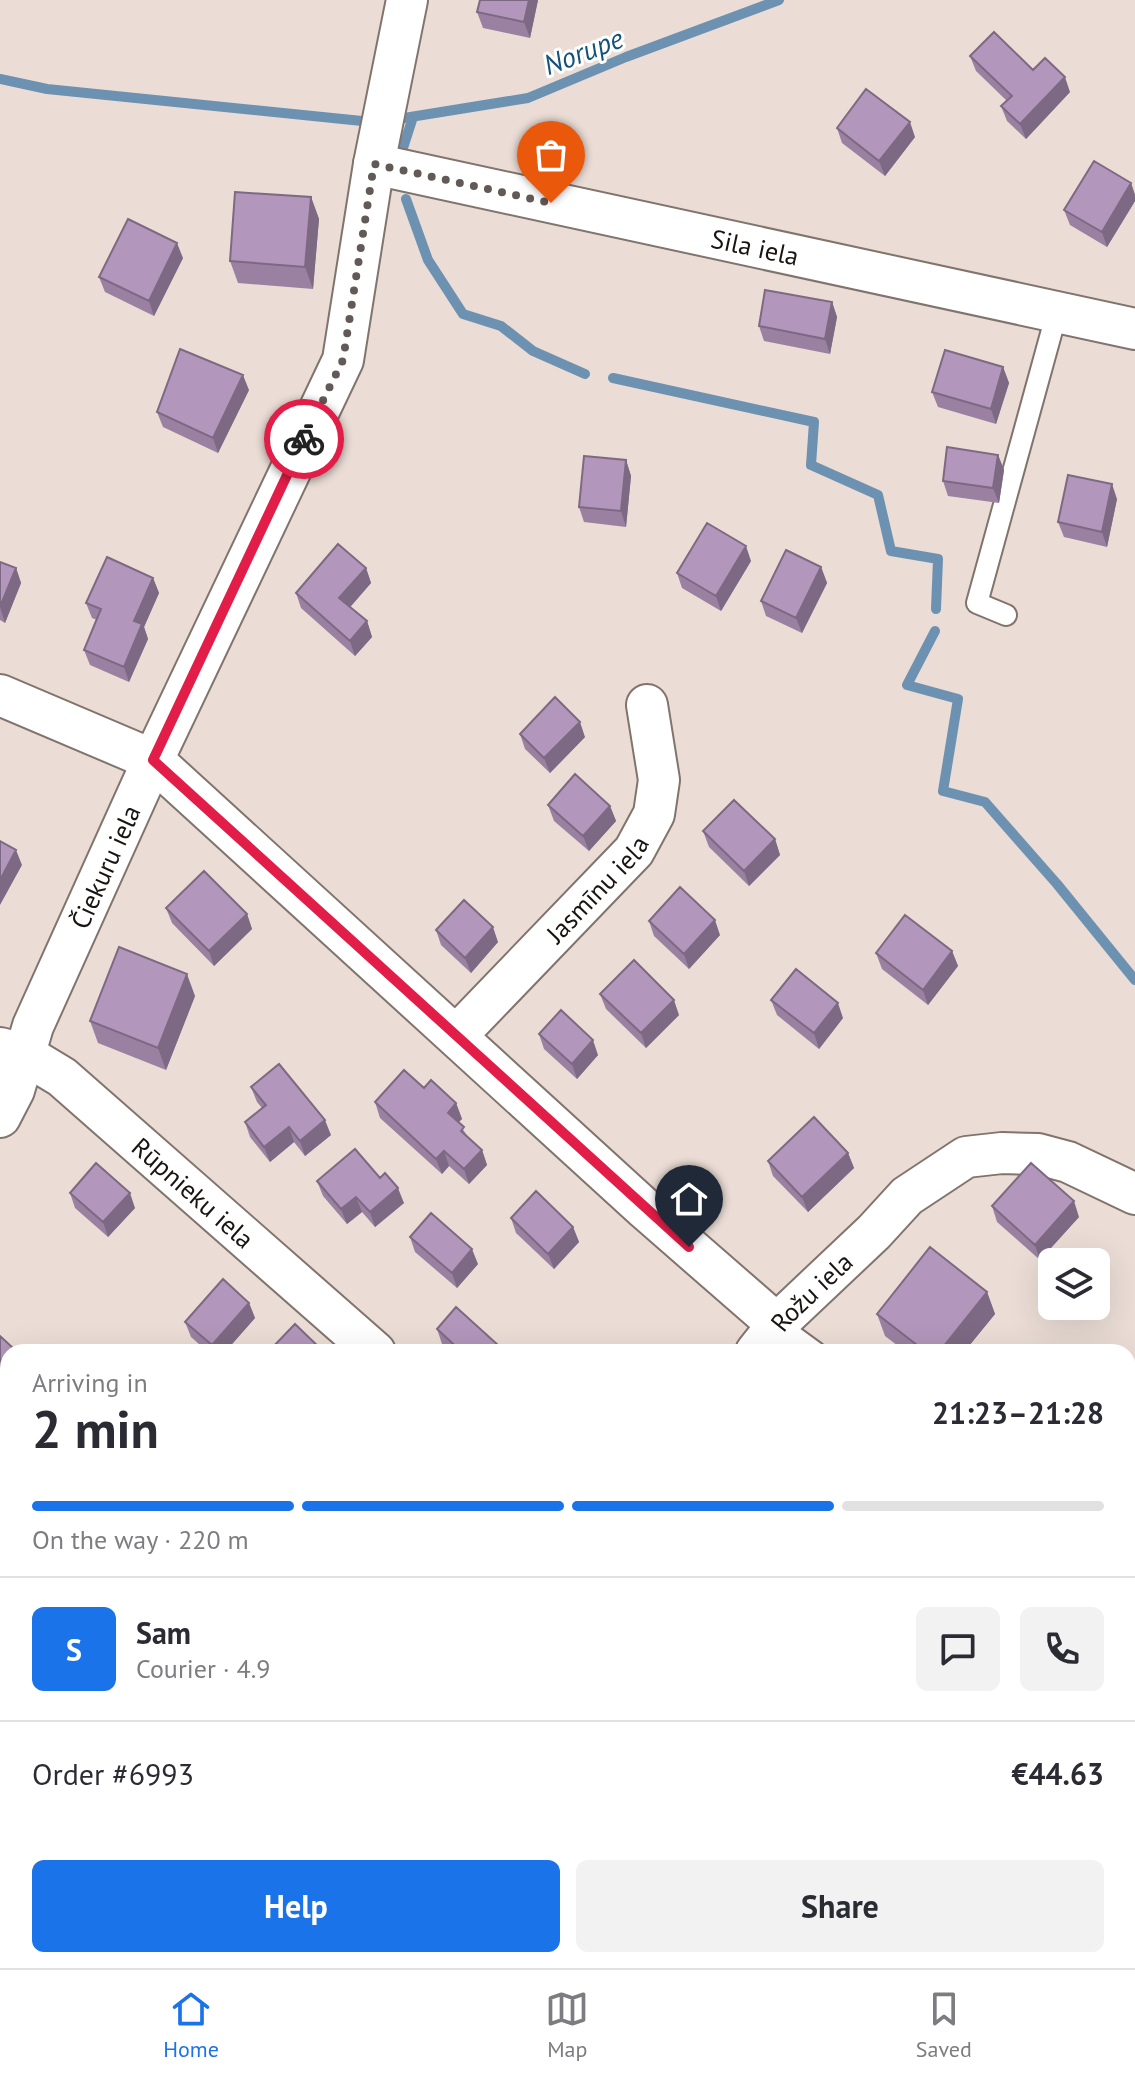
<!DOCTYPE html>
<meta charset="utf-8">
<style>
:root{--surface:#fff;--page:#f2f2f3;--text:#2b2b33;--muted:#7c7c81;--line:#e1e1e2;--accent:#1a73e8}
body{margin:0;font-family:"PT Sans",sans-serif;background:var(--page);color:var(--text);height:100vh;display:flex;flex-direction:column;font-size:30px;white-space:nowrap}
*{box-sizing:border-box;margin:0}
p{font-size:26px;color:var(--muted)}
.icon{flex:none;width:44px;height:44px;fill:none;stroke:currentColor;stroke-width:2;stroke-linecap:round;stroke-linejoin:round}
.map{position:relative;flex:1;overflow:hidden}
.sheet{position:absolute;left:0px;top:1344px;width:1136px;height:624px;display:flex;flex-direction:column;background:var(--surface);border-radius:24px 24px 0 0;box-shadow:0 8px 32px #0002}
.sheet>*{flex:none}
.controls{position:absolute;left:1038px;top:1248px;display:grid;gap:16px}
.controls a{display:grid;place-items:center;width:72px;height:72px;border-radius:12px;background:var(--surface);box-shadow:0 8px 32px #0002;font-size:40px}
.pin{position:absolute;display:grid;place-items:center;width:68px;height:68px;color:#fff;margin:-82px -34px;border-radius:50% 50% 50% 0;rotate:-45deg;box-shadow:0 0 8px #0007}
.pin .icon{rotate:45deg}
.courier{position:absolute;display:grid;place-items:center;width:80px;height:80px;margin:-40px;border:6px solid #e11d48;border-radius:50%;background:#fff;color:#222;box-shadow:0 2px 10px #0007}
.overview em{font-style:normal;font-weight:600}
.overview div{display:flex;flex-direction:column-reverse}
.overview{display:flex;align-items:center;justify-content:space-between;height:136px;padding:0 32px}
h1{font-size:52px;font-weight:600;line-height:60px}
.bar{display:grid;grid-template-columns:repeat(4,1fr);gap:12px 8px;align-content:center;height:96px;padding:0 32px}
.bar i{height:10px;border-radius:6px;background:var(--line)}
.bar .on{background:var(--accent)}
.bar p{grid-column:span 4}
.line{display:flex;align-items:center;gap:20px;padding:0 32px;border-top:2px solid var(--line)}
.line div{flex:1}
.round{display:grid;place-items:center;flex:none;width:84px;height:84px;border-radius:12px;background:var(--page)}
.button{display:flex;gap:16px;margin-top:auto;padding:16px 32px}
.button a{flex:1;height:92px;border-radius:12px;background:var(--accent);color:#fff;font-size:32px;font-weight:600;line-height:92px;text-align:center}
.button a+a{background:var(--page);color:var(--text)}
.dock{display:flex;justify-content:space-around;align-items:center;height:112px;border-top:2px solid var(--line);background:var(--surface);font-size:22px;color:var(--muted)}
.dock a{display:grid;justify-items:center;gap:4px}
.dock .on{color:var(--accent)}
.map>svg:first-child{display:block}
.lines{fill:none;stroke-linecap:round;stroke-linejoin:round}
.stream{stroke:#6d92b1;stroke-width:10}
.lane-casing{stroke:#80746d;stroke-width:24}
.street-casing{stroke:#80746d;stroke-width:44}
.lane{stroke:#fff;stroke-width:20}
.street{stroke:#fff;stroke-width:40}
.wall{fill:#9a81a1}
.shaded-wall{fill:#7d6983}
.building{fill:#b396bb;stroke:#7d6983;stroke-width:2}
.done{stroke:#625a57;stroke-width:8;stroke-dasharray:0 14.4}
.route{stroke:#e11d48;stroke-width:10}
.labels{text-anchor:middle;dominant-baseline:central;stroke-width:6;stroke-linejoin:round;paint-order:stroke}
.street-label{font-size:26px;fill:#191412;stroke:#fff}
.water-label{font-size:28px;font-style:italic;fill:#12517a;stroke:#fff}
</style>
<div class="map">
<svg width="1135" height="1968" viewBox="0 0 1135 1968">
<rect width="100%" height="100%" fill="#ebddd6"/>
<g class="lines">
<!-- stream -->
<path class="stream" d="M0,79L47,89L362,121
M398,119L528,98L626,57L779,0
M403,148L413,117
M406,199L428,260L463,314L501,326L533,351L585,374
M613,378L814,422L811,465L878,495L891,551L938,559L936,609
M935,631L907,685L958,699L943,791L985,802L1057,884L1135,980"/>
<!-- lane casing -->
<g class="lane-casing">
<path id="lane" d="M1006,615L977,603L1057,312
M778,1325L815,1352"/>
</g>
<!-- street casing -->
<g class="street-casing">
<g id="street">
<path id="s1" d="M374,164L1135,329"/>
<path d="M0,695L153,760L645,1209L778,1325"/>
<path id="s2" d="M456,1036L634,851L654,814L659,780L647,705"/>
<path id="s3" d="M0,1048L24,1054L62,1077L375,1352"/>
<path id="s4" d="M0,1117L14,1090L33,1026L153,760L343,360L374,164L407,0"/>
<path id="s5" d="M756,1352L783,1318L874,1232L907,1196L966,1157L1002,1153L1038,1154L1068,1162L1135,1194"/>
<path d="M0,1854L8,1862"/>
<path d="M958,1960L967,1968"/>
<path d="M27,1968L36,1960"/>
</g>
</g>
<!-- lane -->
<use href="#lane" class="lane"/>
<!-- street -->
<use href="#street" class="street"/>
</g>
<!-- wall -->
<path class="wall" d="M480,0H538L530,38L483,28L477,12Z
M970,56L1033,70L1070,92L1026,139L1007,121L1001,106L1007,101L976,71Z
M837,128L915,137L885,176L842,143Z
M1131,183L1135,195V201L1107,247L1070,225L1064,210Z
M311,197L319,219L313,289L238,283L230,261Z
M183,258L154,316L105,292L99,277Z
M832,302L837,317L830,354L764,341L759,326Z
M1003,367L1009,383L996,424L938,407L932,392Z
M249,390L218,453L163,427L157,412Z
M998,455L1004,470L999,503L948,496L943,481Z
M626,460L631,476L626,527L584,522L579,507Z
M1117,499L1107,547L1064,537L1058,522Z
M751,561L721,611L682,588L677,573Z
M0,562L16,568L21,583L5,623L0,620Z
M821,567L827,583L802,633L766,616L761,601Z
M366,568L371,583L350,607L367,621L372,637L355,656L301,608L296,593Z
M153,578L159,593L144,627L148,639L129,682L90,665L84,650L97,620L92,618L86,603Z
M520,734L585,737L550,773L525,749Z
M548,805L610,806L616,821L589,851L554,821Z
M703,831L775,839L780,855L749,886L709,847Z
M166,908L247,914L252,929L214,966L172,923Z
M649,921L720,935L689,969L654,936Z
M436,930L498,942L471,973L441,945Z
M952,951L958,966L928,1005L882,969L876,953Z
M600,994L679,1015L646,1048L606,1009Z
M195,996L166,1070L98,1043L90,1021Z
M771,1000L843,1018L819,1049L777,1015Z
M539,1034L598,1055L577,1079L544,1049Z
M251,1087L331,1135L305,1156L294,1142L270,1162L250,1137L245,1122L262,1108L257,1102Z
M424,1088L456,1103L462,1119L458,1122L468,1137L482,1150L487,1165L469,1184L449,1166L442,1174L380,1118L375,1102Z
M848,1153L854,1168L808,1212L773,1176L768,1161Z
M380,1178L404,1203L375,1227L362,1212L347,1224L323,1196L317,1181Z
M70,1193L135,1208L108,1237L75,1208Z
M992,1206L1079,1217L1040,1260L997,1222Z
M511,1218L573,1227L579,1242L554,1269L516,1233Z
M410,1237L478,1264L457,1288L415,1252Z
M987,1292L995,1314L964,1352H906L885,1336L877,1314Z
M249,1303L255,1318L225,1352H208L191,1337L185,1322Z
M437,1329L498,1345L500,1352H451L442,1344Z
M1135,1568V1601L1129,1596L1128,1593V1576Z
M8,1699V1769L0,1762V1705L2,1706Z
M635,1960H679L665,1968H639Z"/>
<!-- shaded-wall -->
<path class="shaded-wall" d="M529,0H538L530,38L524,22Z
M1065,77L1070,92L1026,139L1020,124Z
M910,122L915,137L885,176L879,161Z
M1131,183L1135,195V201L1107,247L1102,232Z
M311,197L319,219L313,289L305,267Z
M177,243L183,258L154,316L149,301Z
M832,302L837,317L830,354L825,339Z
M1003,367L1009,383L996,424L991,409Z
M243,375L249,390L218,453L213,438Z
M998,455L1004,470L999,503L993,488Z
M626,460L631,476L626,527L621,511Z
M1112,484L1117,499L1107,547L1102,532Z
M746,546L751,561L721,611L716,596Z
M821,567L827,583L802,633L796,618Z
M16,568L21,583L5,623L0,607Z
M366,568L371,583L345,613L339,598Z
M153,578L159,593L144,627L148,639L129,682L124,667L134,621Z
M367,621L372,637L355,656L350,641Z
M580,722L585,737L550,773L544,758Z
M610,806L616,821L589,851L583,836Z
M775,839L780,855L749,886L744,871Z
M16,850L22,865L0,905V880Z
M247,914L252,929L214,966L209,951Z
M715,920L720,935L689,969L684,954Z
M493,927L498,942L471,973L465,958Z
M952,951L958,966L928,1005L923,990Z
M187,974L195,996L166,1070L158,1048Z
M674,1000L679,1015L646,1048L641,1033Z
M838,1003L843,1018L819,1049L814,1033Z
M593,1040L598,1055L577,1079L572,1064Z
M456,1103L462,1119L453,1128L448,1113Z
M325,1120L331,1135L305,1156L300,1141Z
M289,1127L294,1142L270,1162L264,1147Z
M482,1150L487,1165L469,1184L464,1169Z
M444,1151L449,1166L442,1174L436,1159Z
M848,1153L854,1168L808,1212L802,1197Z
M398,1188L404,1203L375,1227L370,1212Z
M130,1193L135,1208L108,1237L103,1222Z
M356,1197L362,1212L347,1224L341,1209Z
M1074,1201L1079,1217L1040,1260L1035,1245Z
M573,1227L579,1242L554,1269L548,1254Z
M472,1249L478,1264L457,1288L452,1273Z
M987,1292L995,1314L964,1352H939Z
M249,1303L255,1318L225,1352H215L212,1345Z
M498,1345L500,1352H492Z
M8,1353V1374L0,1382V1362Z
M8,1567V1587L0,1596V1575Z
M846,1960H868L859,1968H837Z"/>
<!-- building -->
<path class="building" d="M480,0H529L524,22L477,12Z
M994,32L1033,70L1045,58L1065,77L1020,124L1001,106L1012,96L970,56Z
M866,89L910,122L879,161L837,128Z
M1094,161L1131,183L1102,232L1064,210Z
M235,192L311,197L305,267L230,261Z
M128,219L177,243L149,301L99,277Z
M765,290L832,302L825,339L759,326Z
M180,349L243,375L213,438L157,412Z
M945,350L1003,367L991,409L932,392Z
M947,447L998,455L993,488L943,481Z
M584,456L626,460L621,511L579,507Z
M1068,475L1112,484L1102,532L1058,522Z
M707,523L746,546L716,596L677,573Z
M338,544L366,568L339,598L367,621L350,641L296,593Z
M786,550L821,567L796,618L761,601Z
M107,557L153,578L134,621L142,624L124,667L84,650L101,609L86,603Z
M0,562L16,568L0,607Z
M555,697L580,722L544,758L520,734Z
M575,774L610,806L583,836L548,805Z
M734,800L775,839L744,871L703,831Z
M0,841L16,850L0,880Z
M204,871L247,914L209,951L166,908Z
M680,887L715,920L684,954L649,921Z
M464,900L493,927L465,958L436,930Z
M905,915L952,951L923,990L876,953Z
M119,947L187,974L158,1048L90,1021Z
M634,960L674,1000L641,1033L600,994Z
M796,969L838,1003L814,1033L771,1000Z
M561,1010L593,1040L572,1064L539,1034Z
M279,1064L325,1120L300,1141L289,1127L264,1147L245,1122L266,1105L251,1087Z
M404,1070L424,1088L431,1080L456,1103L448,1113L464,1127L461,1131L482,1150L464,1169L444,1151L436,1159L375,1102Z
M814,1117L848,1153L802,1197L768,1161Z
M355,1149L380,1178L385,1173L398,1188L370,1212L356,1197L341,1209L317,1181Z
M96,1163L130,1193L103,1222L70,1193Z
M1031,1163L1074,1201L1035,1245L992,1206Z
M536,1191L573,1227L548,1254L511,1218Z
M431,1213L472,1249L452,1273L410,1237Z
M930,1247L987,1292L939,1352H926L877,1314Z
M223,1279L249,1303L212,1345L185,1322Z
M456,1307L498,1345L492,1352H462L437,1329Z
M295,1324L324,1352H268Z
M0,1336L13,1348L0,1362Z
M6,1508L8,1510V1567L0,1575V1515Z
M1135,1568V1591L1128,1585V1576Z
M8,1699V1754L5,1757L0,1752V1705L2,1706Z
M534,1960H550L556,1968H523Z
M575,1960H579L585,1968H564Z
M802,1960H846L837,1968H804L799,1963Z"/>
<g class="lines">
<!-- done -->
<path class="done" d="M304,439L343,360L374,164L551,203"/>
<!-- route -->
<path class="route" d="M304,439L153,760L689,1247"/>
</g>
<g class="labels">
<!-- street labels -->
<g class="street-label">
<text stroke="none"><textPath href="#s1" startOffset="390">Sila iela</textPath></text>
<text stroke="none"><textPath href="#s4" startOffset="272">Čiekuru iela</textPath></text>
<text stroke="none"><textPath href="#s2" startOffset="204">Jasmīnu iela</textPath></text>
<text stroke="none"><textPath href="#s3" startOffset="244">Rūpnieku iela</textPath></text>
<text stroke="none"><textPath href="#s5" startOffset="82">Rožu iela</textPath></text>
</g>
<!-- water labels -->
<g class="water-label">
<text transform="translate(583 51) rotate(-21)">Norupe</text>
</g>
</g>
</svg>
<div class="controls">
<a><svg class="icon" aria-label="layers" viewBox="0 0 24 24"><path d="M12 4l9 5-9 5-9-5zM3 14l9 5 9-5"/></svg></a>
</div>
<div class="pin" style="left:551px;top:203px;background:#ea580c"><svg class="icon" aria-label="bag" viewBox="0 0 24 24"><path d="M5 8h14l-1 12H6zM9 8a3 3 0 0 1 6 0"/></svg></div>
<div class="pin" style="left:689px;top:1247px;background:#1f2937"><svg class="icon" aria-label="home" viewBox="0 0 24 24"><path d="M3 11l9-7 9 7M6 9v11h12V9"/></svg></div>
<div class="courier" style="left:304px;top:439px"><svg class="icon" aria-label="bike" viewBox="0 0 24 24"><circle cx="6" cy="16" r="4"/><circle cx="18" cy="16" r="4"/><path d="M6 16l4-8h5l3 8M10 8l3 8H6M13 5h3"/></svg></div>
<section class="sheet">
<div class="overview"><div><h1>2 min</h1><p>Arriving in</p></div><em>21:23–21:28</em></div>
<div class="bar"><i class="on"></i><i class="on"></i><i class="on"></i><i></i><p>On the way · 220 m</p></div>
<div class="line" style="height:144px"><b class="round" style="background:var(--accent);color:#fff">S</b><div><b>Sam</b><p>Courier · 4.9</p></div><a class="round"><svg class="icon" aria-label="chat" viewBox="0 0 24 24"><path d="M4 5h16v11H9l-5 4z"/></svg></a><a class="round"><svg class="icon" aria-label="phone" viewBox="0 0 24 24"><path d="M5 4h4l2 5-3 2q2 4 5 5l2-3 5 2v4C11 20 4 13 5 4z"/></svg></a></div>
<div class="line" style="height:104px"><div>Order #6993</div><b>€44.63</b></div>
<div class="button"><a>Help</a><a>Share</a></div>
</section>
</div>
<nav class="dock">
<a class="on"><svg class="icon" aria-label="home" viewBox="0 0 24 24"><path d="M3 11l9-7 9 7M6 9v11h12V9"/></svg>Home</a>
<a><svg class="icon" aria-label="map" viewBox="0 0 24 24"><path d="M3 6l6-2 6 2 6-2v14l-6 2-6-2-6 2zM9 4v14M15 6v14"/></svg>Map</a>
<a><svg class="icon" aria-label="saved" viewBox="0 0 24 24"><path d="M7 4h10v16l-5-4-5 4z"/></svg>Saved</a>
</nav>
